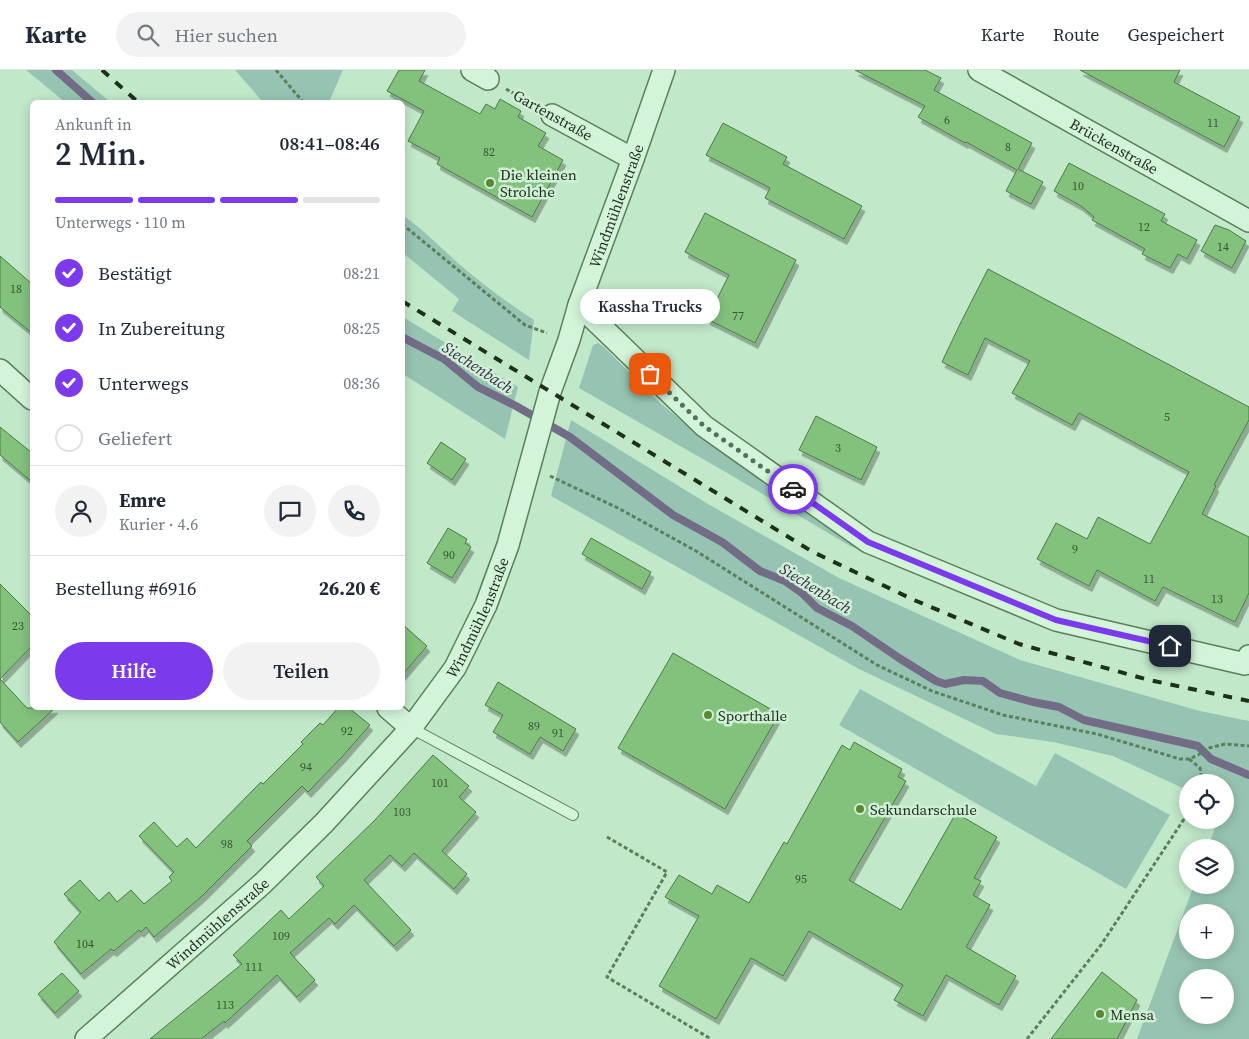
<!DOCTYPE html>
<html lang="de">
<meta charset="utf-8">
<style>
:root{--surface:#fff;--page:#f2f2f3;--text:#1f2937;--muted:#747a83;--line:#e0e1e3;--accent:#7c3aed}
body{margin:0;font-family:"Source Serif 4",serif;background:var(--page);color:var(--text);height:100vh;display:flex;flex-direction:column;font-size:19px;white-space:nowrap}
*{box-sizing:border-box;margin:0}
p{font-size:16px;color:var(--muted)}
.icon{flex:none;width:28px;height:28px;fill:none;stroke:currentColor;stroke-width:2;stroke-linecap:round;stroke-linejoin:round}
.map{position:relative;flex:1;overflow:hidden}
.drawer{position:absolute;left:30px;top:30px;width:375px;height:610px;display:flex;flex-direction:column;background:var(--surface);border-radius:8px;box-shadow:0 2px 12px #0003}
.drawer>*{flex:none}
.buttons{position:absolute;left:1179px;top:704px;display:grid;gap:10px}
.buttons a{display:grid;place-items:center;width:55px;height:55px;border-radius:50%;background:var(--surface);box-shadow:0 2px 12px #0003;font-size:25px}
.pin{position:absolute;display:grid;place-items:center;width:42px;height:42px;color:#fff;margin:-21px;border-radius:10px;box-shadow:0 2px 8px #0006}
.courier{position:absolute;display:grid;place-items:center;width:50px;height:50px;margin:-25px;border:4px solid #7c3aed;border-radius:50%;background:#fff;color:#222;box-shadow:0 1px 6px #0007}
.bubble{position:absolute;height:35px;border-radius:18px;background:var(--surface);box-shadow:0 2px 12px #0003;font-size:16px;font-weight:600;line-height:35px;text-align:center}
.overview em{font-style:normal;font-weight:600}
.overview div{display:flex;flex-direction:column-reverse}
.overview{display:flex;align-items:center;justify-content:space-between;height:85px;padding:0 25px}
h1{font-size:32px;font-weight:600;line-height:38px}
.bar{display:grid;grid-template-columns:repeat(4,1fr);gap:8px 5px;align-content:center;height:60px;padding:0 25px}
.bar i{height:6px;border-radius:4px;background:var(--line)}
.bar .current{background:var(--accent)}
.bar p{grid-column:span 4}
.line{display:flex;align-items:center;gap:12px;padding:0 25px;border-top:1px solid var(--line)}
.line div{flex:1}
.round{display:grid;place-items:center;flex:none;width:52px;height:52px;border-radius:26px;background:var(--page)}
ol{padding:0 25px;list-style:none}
li{display:flex;align-items:center;gap:15px;height:55px}
li p{margin-inline-start:auto}
li .icon{padding:5px;border-radius:50%;background:var(--accent);color:#fff;stroke-width:4}
li:last-child{color:var(--muted)}
li i{width:28px;height:28px;border:2px solid var(--line);border-radius:50%}
.action{display:flex;gap:10px;margin-top:auto;padding:10px 25px}
.action a{flex:1;height:58px;border-radius:30px;background:var(--accent);color:#fff;font-size:20px;font-weight:600;line-height:58px;text-align:center}
.action a+a{background:var(--page);color:var(--text)}
header{display:flex;align-items:center;gap:30px;box-sizing:border-box;height:70px;padding:0 25px;background:var(--surface);border-bottom:1px solid var(--line)}
header strong{font-size:24px}
nav{display:flex;gap:28px;margin-inline-start:auto;font-size:18px}
.search{width:350px;height:45px;background:var(--page);display:flex;align-items:center;gap:12px;box-sizing:border-box;padding:0 18px;border-radius:28px;color:var(--muted);font-size:19px}
.map>svg:first-child{display:block}
.green{fill:#97c4b2;fill-rule:evenodd}
.lines{fill:none;stroke-linecap:round;stroke-linejoin:round}
.stream{stroke:#726c87;stroke-width:8}
.building{fill:#82c27b;stroke:#4a7b44;filter:url(#shadow)}
.lane-casing{stroke:#5b7f5c;stroke-width:12}
.street-casing{stroke:#5b7f5c;stroke-width:24}
.path{stroke:#5b7f5c;stroke-width:3;stroke-dasharray:4 2.5;stroke-linecap:butt}
.lane{stroke:#d3f4d9;stroke-width:10}
.street{stroke:#d3f4d9;stroke-width:21}
.rail{stroke:#1e301d;stroke-width:4;stroke-dasharray:9 9;stroke-linecap:butt}
.done{stroke:#577059;stroke-width:5;stroke-dasharray:0 9}
.route{stroke:#7c3aed;stroke-width:6}
.poi-dot{fill:#5d8732;stroke:#d0f0d6;stroke-width:2}
.labels{text-anchor:middle;dominant-baseline:central;stroke-width:5;stroke-linejoin:round;paint-order:stroke}
.number-label{font-size:12px;fill:#375434}
.street-label{font-size:15px;fill:#1e301d;stroke:#d0f0d6}
.poi-label{font-size:15px;fill:#1e301d;stroke:#d0f0d6;text-anchor:start}
.water-label{font-size:16px;font-style:italic;fill:#3c2e4f;stroke:#d0f0d6}
</style>
<header>
<strong>Karte</strong>
<div class="search"><svg class="icon" aria-label="search" viewBox="0 0 24 24"><circle cx="10" cy="10" r="6"/><path d="M15 15l6 6"/></svg>Hier suchen</div>
<nav><a>Karte</a><a>Route</a><a>Gespeichert</a></nav>
</header>
<div class="map">
<svg width="1249" height="969" viewBox="0 0 1249 969">
<defs>
<filter id="shadow"><feDropShadow dx="3" dy="5.5" stdDeviation="0" flood-color="#0004"/></filter>
</defs>
<rect width="100%" height="100%" fill="#c1e8c9"/>
<!-- green -->
<path class="green" d="M26,0H72L110,32H65Z
M235,0H343L329,32H263Z
M402,145C423,159 440,177 459,194C482,214 508,233 534,250L529,290L452,241L459,229L403,183Z
M403,247L518,317L505,369L403,304Z
M598,273L604,277L657,330L696,363L750,403L863,474L962,522L850,476L729,404L579,318L593,275Z
M571,350L708,434L839,508L1020,590L1200,641L1249,651V969H1137L1194,815H1225V778L1208,777L1218,750H1225V712H1188L1187,720L1113,686L1053,672L996,664L859,599L551,426ZM1225,842V880H1188V842ZM1188,908H1225V945H1188Z
M860,619L1036,716L1055,683L1170,745L1126,819L839,655Z"/>
<g class="lines">
<!-- stream -->
<path class="stream" d="M56,0L92,32
M402,267L444,289L478,317L516,336L570,367L673,445L722,472L760,501L785,511L802,523L817,538L852,556L899,588L936,611L945,614L964,610L983,611L1000,623L1033,632L1059,637L1084,650L1198,676L1211,689L1249,705"/>
</g>
<!-- building -->
<path class="building" d="M399,0H425L419,11L480,44L486,34L495,39L500,29L521,41L518,47L546,63L538,76L563,90L532,147L437,94L440,88L408,71L424,41L387,21Z
M855,0H925L941,8L934,20L1032,73L1018,99L1043,112L1031,134L1006,121L1017,100L966,72L965,73L918,47L925,36Z
M1080,0H1180L1174,12L1240,47L1224,77Z
M723,53L787,87L783,94L862,136L844,169L765,128L770,118L706,85Z
M1069,93L1165,144L1161,151L1197,170L1187,189L1178,184L1170,198L1142,184L1145,179L1092,150L1094,147L1081,136L1054,121Z
M705,143L796,190L755,273L707,249L729,205L685,182Z
M1215,155L1229,160L1246,171L1232,198L1201,181Z
M0,186L32,214V263L0,237Z
M988,199L1249,337V350L1214,415L1216,416L1202,444L1249,467V523L1235,552L1163,517L1155,531L1097,500L1089,516L1037,489L1056,453L1087,469L1098,447L1150,474L1189,402L1079,343L1072,355L1012,323L1030,291L985,268L968,305L942,292L960,254Z
M816,346L877,377L861,410L799,380Z
M0,357L32,383V412L0,385Z
M441,372L466,389L452,410L427,393Z
M448,458L467,469L465,473L471,477L452,508L427,493Z
M591,468L651,502L642,519L582,484Z
M0,514L32,546V576L0,609L27,638H55L18,672L0,652Z
M402,554L427,576L402,605Z
M673,583L779,644L725,739L618,678Z
M498,612L576,659L563,681L540,667L530,684L493,662L503,645L485,635Z
M338,638H349L370,655L341,688L308,722L302,716L247,771L252,776L201,827L154,867L146,857L141,862L139,860L114,881L111,879L81,904L54,872L81,842L64,824L80,810L99,831L109,822L117,832L131,820L144,834L172,811L169,807L174,802L139,766L154,752L177,777L187,768L196,778L261,712L263,714L303,674L301,672L320,653L323,655Z
M854,672L902,699L898,707L906,711L849,810L901,840L956,743L997,767L974,808L981,811L973,825L990,835L966,877L1016,906L999,935L946,905L923,946L894,930L903,915L809,861L783,906L751,888L716,949L659,916L699,846L665,827L679,805L712,824L717,815L749,833L784,772L787,774L842,675L850,680Z
M433,685L469,716L459,727L476,742L442,781L467,804L454,819L414,783L402,796L390,785L364,810L411,860L394,876L354,835L335,854L329,848L290,883L315,910L297,927L277,905L225,953L224,951L201,969H150L242,894L233,885L281,840L289,849L324,816L316,807L375,750Z
M1102,902L1137,930L1117,969H1051Z
M62,903L79,921L55,943L38,924Z"/>
<g class="lines">
<!-- lane casing -->
<g class="lane-casing">
<path id="lane" d="M411,658L573,745"/>
</g>
<!-- street casing -->
<g class="street-casing">
<g id="street">
<path d="M472,0L488,9"/>
<path id="s1" d="M979,0L1249,151"/>
<path d="M552,45L633,89"/>
<path d="M579,235L704,356L868,472L1056,550L1245,594L1249,586"/>
<path d="M0,300L32,329"/>
<path d="M388,638L411,658"/>
<path id="s2" d="M86,969L262,814L324,753L411,658L455,598L486,535L508,475L550,322L569,270L579,235L633,89L664,0"/>
</g>
</g>
<!-- path -->
<path class="path" d="M276,0L303,32
M506,19L533,34
M402,154L525,255L547,263
M550,406L618,438L696,481L877,595L932,621L1003,645L1097,664L1180,689H1189L1198,685L1209,678L1225,674L1249,676
M1189,689L1200,698L1202,710L1201,712
M607,767L667,802L607,907L711,969
M1027,969L1101,875L1188,743"/>
<!-- lane -->
<use href="#lane" class="lane"/>
<!-- street -->
<use href="#street" class="street"/>
<!-- rail -->
<path class="rail" d="M102,0L138,32
M402,231L813,482L914,530L1019,574L1149,610L1249,631"/>
</g>
<g class="lines">
<!-- done -->
<path class="done" d="M650,304L704,356L793,419"/>
<!-- route -->
<path class="route" d="M793,419L868,472L1056,550L1170,576"/>
</g>
<!-- markers -->
<g class="poi-dot">
<circle cx="490" cy="113" r="5"/>
<circle cx="708" cy="645" r="5"/>
<circle cx="860" cy="739" r="5"/>
<circle cx="1100" cy="944" r="5"/>
</g>
<g class="labels">
<!-- number labels -->
<g class="number-label">
<text x="947" y="50">6</text>
<text x="1213" y="53">11</text>
<text x="1008" y="77">8</text>
<text x="489" y="82">82</text>
<text x="1078" y="116">10</text>
<text x="1144" y="157">12</text>
<text x="1223" y="177">14</text>
<text x="16" y="219">18</text>
<text x="738" y="246">77</text>
<text x="1167" y="347">5</text>
<text x="838" y="378">3</text>
<text x="1075" y="479">9</text>
<text x="449" y="485">90</text>
<text x="1149" y="509">11</text>
<text x="1217" y="529">13</text>
<text x="18" y="556">23</text>
<text x="534" y="656">89</text>
<text x="347" y="661">92</text>
<text x="558" y="663">91</text>
<text x="306" y="697">94</text>
<text x="440" y="713">101</text>
<text x="402" y="742">103</text>
<text x="227" y="774">98</text>
<text x="801" y="809">95</text>
<text x="281" y="866">109</text>
<text x="85" y="874">104</text>
<text x="254" y="897">111</text>
<text x="225" y="935">113</text>
</g>
<!-- street labels -->
<g class="street-label">
<text transform="translate(553 45) rotate(29)">Gartenstraße</text>
<text stroke="none"><textPath href="#s1" startOffset="155">Brückenstraße</textPath></text>
<text stroke="none"><textPath href="#s2" startOffset="1015">Windmühlenstraße</textPath></text>
<text stroke="none"><textPath href="#s2" startOffset="580">Windmühlenstraße</textPath></text>
<text stroke="none"><textPath href="#s2" startOffset="175">Windmühlenstraße</textPath></text>
</g>
<!-- poi labels -->
<g class="poi-label">
<text x="500" y="104">Die kleinen<tspan x="500" dy="17">Strolche</tspan></text>
<text x="718" y="645">Sporthalle</text>
<text x="870" y="739">Sekundarschule</text>
<text x="1110" y="944">Mensa</text>
</g>
<!-- water labels -->
<g class="water-label">
<text transform="translate(478 297) rotate(33)">Siechenbach</text>
<text transform="translate(816 518) rotate(32)">Siechenbach</text>
</g>
</g>
</svg>
<div class="buttons">
<a><svg class="icon" aria-label="locate" viewBox="0 0 24 24"><circle cx="12" cy="12" r="6"/><path d="M12 2v4M12 18v4M2 12h4M18 12h4"/></svg></a>
<a><svg class="icon" aria-label="layers" viewBox="0 0 24 24"><path d="M12 4l9 5-9 5-9-5zM3 14l9 5 9-5"/></svg></a>
<a>+</a>
<a>−</a>
</div>
<div class="pin" style="left:650px;top:304px;background:#ea580c"><svg class="icon" aria-label="bag" viewBox="0 0 24 24"><path d="M5 8h14l-1 12H6zM9 8a3 3 0 0 1 6 0"/></svg></div>
<div class="pin" style="left:1170px;top:576px;background:#1f2937"><svg class="icon" aria-label="home" viewBox="0 0 24 24"><path d="M3 11l9-7 9 7M6 9v11h12V9"/></svg></div>
<div class="courier" style="left:793px;top:419px"><svg class="icon" aria-label="car" viewBox="0 0 24 24"><path d="M5 17H2v-5l4-1 3-4h7l3 4 3 1v5h-3M9 17h6M6 11h13"/><circle cx="7" cy="17" r="2"/><circle cx="17" cy="17" r="2"/></svg></div>
<div class="bubble" style="left:580px;top:219px;width:140px">Kassha Trucks</div>
<section class="drawer">
<div class="overview"><div><h1>2 Min.</h1><p>Ankunft in</p></div><em>08:41–08:46</em></div>
<div class="bar"><i class="current"></i><i class="current"></i><i class="current"></i><i></i><p>Unterwegs · 110 m</p></div>
<ol>
<li><svg class="icon" aria-label="check" viewBox="0 0 24 24"><path d="M5 12l5 5 9-10"/></svg>Bestätigt<p>08:21</p></li>
<li><svg class="icon" aria-label="check" viewBox="0 0 24 24"><path d="M5 12l5 5 9-10"/></svg>In Zubereitung<p>08:25</p></li>
<li><svg class="icon" aria-label="check" viewBox="0 0 24 24"><path d="M5 12l5 5 9-10"/></svg>Unterwegs<p>08:36</p></li>
<li><i></i>Geliefert</li>
</ol>
<div class="line" style="height:90px"><a class="round"><svg class="icon" aria-label="person" viewBox="0 0 24 24"><circle cx="12" cy="8" r="4"/><path d="M4 21q1-7 8-7t8 7"/></svg></a><div><b>Emre</b><p>Kurier · 4.6</p></div><a class="round"><svg class="icon" aria-label="chat" viewBox="0 0 24 24"><path d="M4 5h16v11H9l-5 4z"/></svg></a><a class="round"><svg class="icon" aria-label="phone" viewBox="0 0 24 24"><path d="M5 4h4l2 5-3 2q2 4 5 5l2-3 5 2v4C11 20 4 13 5 4z"/></svg></a></div>
<div class="line" style="height:65px"><div>Bestellung #6916</div><b>26.20 €</b></div>
<div class="action"><a>Hilfe</a><a>Teilen</a></div>
</section>
</div>
